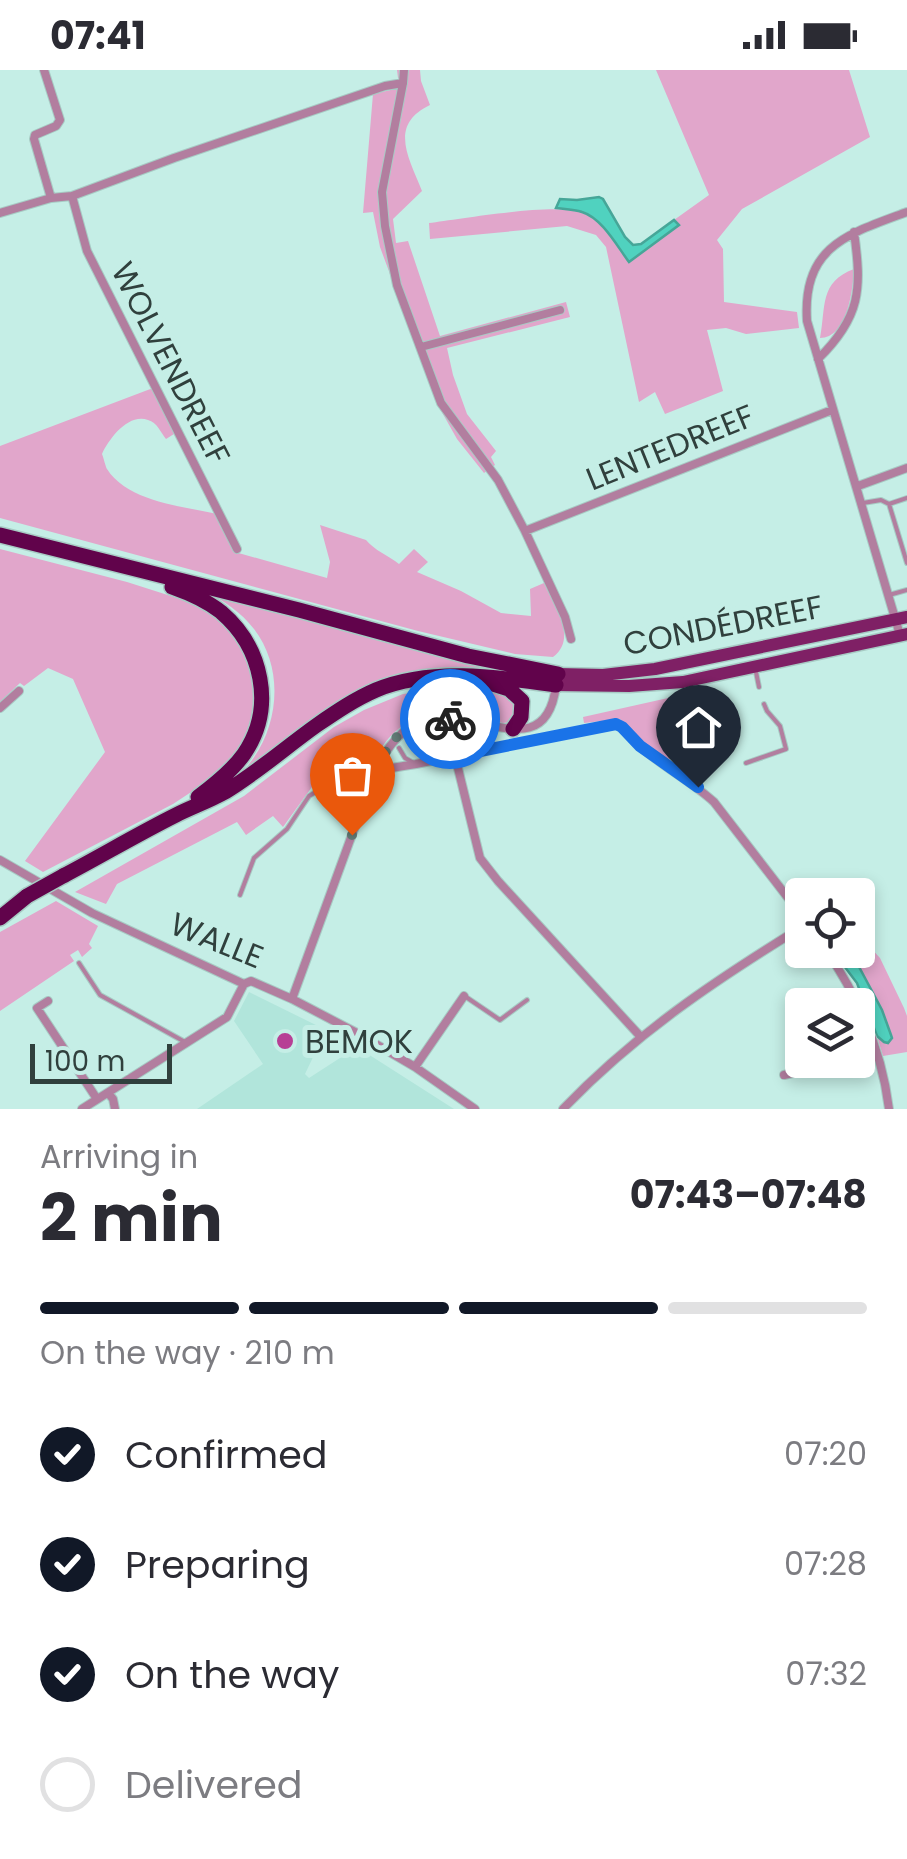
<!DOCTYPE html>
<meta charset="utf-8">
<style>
:root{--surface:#fff;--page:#f7f7f7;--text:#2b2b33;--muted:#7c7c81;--line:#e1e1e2;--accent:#111827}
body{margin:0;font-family:Poppins,sans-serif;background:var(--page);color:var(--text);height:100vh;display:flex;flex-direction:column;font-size:38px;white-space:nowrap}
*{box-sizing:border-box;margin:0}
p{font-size:32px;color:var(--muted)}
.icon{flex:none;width:55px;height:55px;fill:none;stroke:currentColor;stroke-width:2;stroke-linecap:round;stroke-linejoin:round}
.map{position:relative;height:1039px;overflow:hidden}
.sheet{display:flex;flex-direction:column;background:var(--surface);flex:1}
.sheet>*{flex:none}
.fabs{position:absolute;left:785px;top:808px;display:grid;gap:20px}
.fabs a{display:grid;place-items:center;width:90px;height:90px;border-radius:10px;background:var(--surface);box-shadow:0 5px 15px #0003;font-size:50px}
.scale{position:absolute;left:30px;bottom:25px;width:142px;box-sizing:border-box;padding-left:10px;border:5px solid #30403d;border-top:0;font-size:28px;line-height:35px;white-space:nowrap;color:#30403d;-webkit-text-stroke:8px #c5eee6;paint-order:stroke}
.pin{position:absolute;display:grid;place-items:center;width:85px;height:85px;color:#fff;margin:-102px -42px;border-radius:50% 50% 50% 0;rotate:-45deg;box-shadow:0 0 10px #0007}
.pin .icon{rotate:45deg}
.courier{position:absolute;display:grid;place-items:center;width:100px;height:100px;margin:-50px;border:8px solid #1a73e8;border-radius:50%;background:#fff;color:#222;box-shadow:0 2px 12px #0007}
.headline em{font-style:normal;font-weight:700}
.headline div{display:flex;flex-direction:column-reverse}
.headline{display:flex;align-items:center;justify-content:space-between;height:170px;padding:0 40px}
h1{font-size:65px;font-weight:700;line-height:75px}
.bar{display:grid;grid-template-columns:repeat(4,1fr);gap:15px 10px;align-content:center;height:120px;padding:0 40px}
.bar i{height:12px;border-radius:8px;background:var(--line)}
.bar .active{background:var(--accent)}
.bar p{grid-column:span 4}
ol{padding:0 40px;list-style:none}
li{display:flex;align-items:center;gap:30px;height:110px}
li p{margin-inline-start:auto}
li .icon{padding:10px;border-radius:50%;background:var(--accent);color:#fff;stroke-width:4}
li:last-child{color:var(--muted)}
li i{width:55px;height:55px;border:5px solid var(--line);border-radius:50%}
.status{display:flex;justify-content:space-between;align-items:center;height:70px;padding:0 50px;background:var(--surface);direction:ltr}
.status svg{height:28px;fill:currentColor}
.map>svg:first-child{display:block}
.built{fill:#b1e5db}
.green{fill:#e1a6cb}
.water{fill:#50d2bf;stroke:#46a698;stroke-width:2.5}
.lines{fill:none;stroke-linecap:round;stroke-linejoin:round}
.service-casing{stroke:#a7cbc4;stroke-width:6}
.minor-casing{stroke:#a7cbc4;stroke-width:10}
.primary-casing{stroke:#a7cbc4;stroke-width:15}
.motorway-casing{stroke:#a7cbc4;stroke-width:18}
.service{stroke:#b27e9f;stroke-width:4}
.minor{stroke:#b27e9f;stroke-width:8}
.primary{stroke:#7f2065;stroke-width:12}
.motorway{stroke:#61034b;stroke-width:15}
.motorway-bridge-casing{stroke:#a7cbc4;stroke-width:18;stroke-linecap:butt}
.motorway-bridge{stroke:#61034b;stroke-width:15}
.done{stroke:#647d78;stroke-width:10;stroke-dasharray:0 18}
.route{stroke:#1a73e8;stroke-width:12}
.poi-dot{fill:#b73f95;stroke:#c5eee6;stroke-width:4}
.labels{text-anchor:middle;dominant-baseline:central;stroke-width:10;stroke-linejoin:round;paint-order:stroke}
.street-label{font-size:32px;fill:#30403d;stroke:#c5eee6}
.poi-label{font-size:32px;fill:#30403d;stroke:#c5eee6;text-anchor:start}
</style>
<div class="status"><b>07:41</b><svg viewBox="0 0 49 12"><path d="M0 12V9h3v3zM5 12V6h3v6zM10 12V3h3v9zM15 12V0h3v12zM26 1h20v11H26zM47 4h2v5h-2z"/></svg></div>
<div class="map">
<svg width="907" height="1039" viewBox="0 0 907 1039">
<rect width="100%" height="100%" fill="#c5eee6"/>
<!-- built -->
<path class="built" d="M249,922L326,960L305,1004L309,1008L357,977L454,1039H197L263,994L234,951Z"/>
<!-- green -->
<path class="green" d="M397,0H420L421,11L430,35C388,55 409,88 422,121L393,149L396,173L408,171L440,266L566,232L570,247L447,278L453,305L467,344L496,381L491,387L495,395L484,403L457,369L439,337L380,177L373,142L363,143L373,24L395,19L405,21L408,11L398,8Z
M656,0H849L870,67L742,139L717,170L723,179L724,232L797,242L799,258L746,264L726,258L707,260L723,321L665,344L655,322L639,332L606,177L596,165L567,156L430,169L429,153C461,149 562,131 587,144C605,153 617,175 629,191L678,155L674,150L709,125Z
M854,199C853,221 847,268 820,268C826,237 819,212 854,199Z
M153,318L174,364L166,369C161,363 157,352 148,350C128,343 109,369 102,384C103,386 106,398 107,399C128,432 182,436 217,444L220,456L235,482L327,508L330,492L320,455L366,470C374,480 389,486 399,494L414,479L428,492L417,502L461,521L501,543L531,546L530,519L544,513C555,536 578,568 553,587L515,584L418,561L0,448V376Z
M0,479L127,512L199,535L217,547L241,572L253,604L255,639L248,663L241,678L214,707L173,734L43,802L25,791L105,682L73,609L48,598L24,616L20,613L0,632Z
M205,521L522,602L418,603L242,702C278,665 287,602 254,559C241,542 224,531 205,521Z
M467,619L507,622L520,639L510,652L503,653C444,641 402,632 371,696L317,710L283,757L273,746L246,765L237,752L117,814L106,834L75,822L244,726L334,657L364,640L403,624L435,620Z
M677,626L693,682L666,690L641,674L620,649L584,653L583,647Z
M56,831L98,856L89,874L92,878L82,887L78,880L70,885L74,891L0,941V862Z
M858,864L880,888L904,938L907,946V982L883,986L871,947L857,914L832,880H858Z"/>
<!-- water -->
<path class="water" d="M599,127L603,129L625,167L633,175L641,174L674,150L679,155L629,192C617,176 602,148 582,142C574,139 564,139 556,138L560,129L577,130Z
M832,880H850L882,940L891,965L892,968L888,973L884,972L877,966L857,913Z"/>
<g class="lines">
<!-- service casing -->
<g class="service-casing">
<path id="service" d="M863,433L881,430L889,434L907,493
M889,434L907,428
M889,525L907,520
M756,602L759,617
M399,678L405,688L412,692
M746,693L786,679L780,656L767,641L764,634
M240,825L254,788L287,759L309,726L319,720L332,717L366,729
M79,893L100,925L185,972
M466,927L500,950L527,930"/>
</g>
<!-- minor casing -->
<g class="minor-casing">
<path id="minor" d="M44,0L60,50L56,56L35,65L34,69L51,128L72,126L174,88L385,16L403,13
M404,0L403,13L382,122L385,156L397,215L441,333L498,410L525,461L565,547L571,569
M72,126L87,181L237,479
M0,143L51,128
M421,277L560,240
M818,289C861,247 862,219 854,162
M858,416L907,398
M525,461L832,340
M900,565L807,251C802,176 848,164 907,142
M0,638L19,621
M450,648L455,686L480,788L498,811L640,966
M385,699L416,694L616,654C626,659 632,668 640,676C663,697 691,711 714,732L802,846
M0,790L92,843L244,914L251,911L292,929L357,963L415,997L475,1039
M826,880C859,928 882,981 889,1039
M292,929L372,710C383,681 401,653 435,648C482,642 546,693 556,616
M48,931L37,938L97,1029
M858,988L877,984
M415,997L464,926
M784,1005L850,990
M108,1023L113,1029L115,1039
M82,1039L227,947L244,914
M563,1039C635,964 714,911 802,857"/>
</g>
<!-- primary casing -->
<g class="primary-casing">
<path id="primary" d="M558,604L603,605L655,599L907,547
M556,615L629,616L683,612L907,564"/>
</g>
<!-- motorway casing -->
<g class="motorway-casing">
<path id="motorway" d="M0,465L299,540L468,586L558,604
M172,517C189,523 206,530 221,542C262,577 276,637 244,684C232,701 214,715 198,727
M490,613L509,619L522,631L521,647L513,659
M63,806C101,786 138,764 176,745C192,737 209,731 225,722C258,702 286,677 317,655C336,642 355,629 376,620C432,597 498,607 556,615
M0,848L27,826"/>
</g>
<!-- service -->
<use href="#service" class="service"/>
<!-- minor -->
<use href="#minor" class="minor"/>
<!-- primary -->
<use href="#primary" class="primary"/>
<!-- motorway -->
<use href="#motorway" class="motorway"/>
<!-- motorway-bridge casing -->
<g class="motorway-bridge-casing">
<path id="motorway-bridge" d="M27,826L63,806"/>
</g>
<!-- motorway-bridge -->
<use href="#motorway-bridge" class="motorway-bridge"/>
</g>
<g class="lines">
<!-- done -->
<path class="done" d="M352,765C368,721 387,636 450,649"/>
<!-- route -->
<path class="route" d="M450,649L455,686L616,654L622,657L640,676L698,717"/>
</g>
<!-- markers -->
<circle class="poi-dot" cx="285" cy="971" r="10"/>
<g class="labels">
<!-- street labels -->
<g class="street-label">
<text transform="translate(171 293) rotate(63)">WOLVENDREEF</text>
<text transform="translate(670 377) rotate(-22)">LENTEDREEF</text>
<text transform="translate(723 555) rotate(-11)">CONDÉDREEF</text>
<text transform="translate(217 870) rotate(22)">WALLE</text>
</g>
<!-- poi labels -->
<g class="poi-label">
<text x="305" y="971">BEMOK</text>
</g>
</g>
</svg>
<div class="fabs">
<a><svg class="icon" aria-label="locate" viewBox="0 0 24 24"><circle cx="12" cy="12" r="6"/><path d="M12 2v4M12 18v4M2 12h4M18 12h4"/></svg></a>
<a><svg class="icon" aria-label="layers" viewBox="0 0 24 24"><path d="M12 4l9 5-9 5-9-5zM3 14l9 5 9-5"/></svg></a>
</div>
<div class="scale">100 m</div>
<div class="pin" style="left:352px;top:765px;background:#ea580c"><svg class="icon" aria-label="bag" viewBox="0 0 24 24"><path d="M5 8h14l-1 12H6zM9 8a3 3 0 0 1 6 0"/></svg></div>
<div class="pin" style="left:698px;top:717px;background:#1f2937"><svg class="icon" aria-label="home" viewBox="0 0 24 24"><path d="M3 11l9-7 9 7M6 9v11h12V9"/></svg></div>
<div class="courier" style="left:450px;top:649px"><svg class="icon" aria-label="bike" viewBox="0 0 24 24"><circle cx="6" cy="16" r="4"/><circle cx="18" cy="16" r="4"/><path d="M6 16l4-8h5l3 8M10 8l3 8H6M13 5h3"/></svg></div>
</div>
<section class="sheet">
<div class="headline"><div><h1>2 min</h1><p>Arriving in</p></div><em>07:43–07:48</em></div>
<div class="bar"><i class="active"></i><i class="active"></i><i class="active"></i><i></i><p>On the way · 210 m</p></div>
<ol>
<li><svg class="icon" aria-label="check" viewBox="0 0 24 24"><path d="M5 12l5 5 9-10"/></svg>Confirmed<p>07:20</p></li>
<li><svg class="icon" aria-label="check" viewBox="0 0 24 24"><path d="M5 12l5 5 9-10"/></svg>Preparing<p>07:28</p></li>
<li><svg class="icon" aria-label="check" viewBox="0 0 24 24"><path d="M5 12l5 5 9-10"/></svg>On the way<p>07:32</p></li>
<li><i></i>Delivered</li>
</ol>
</section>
